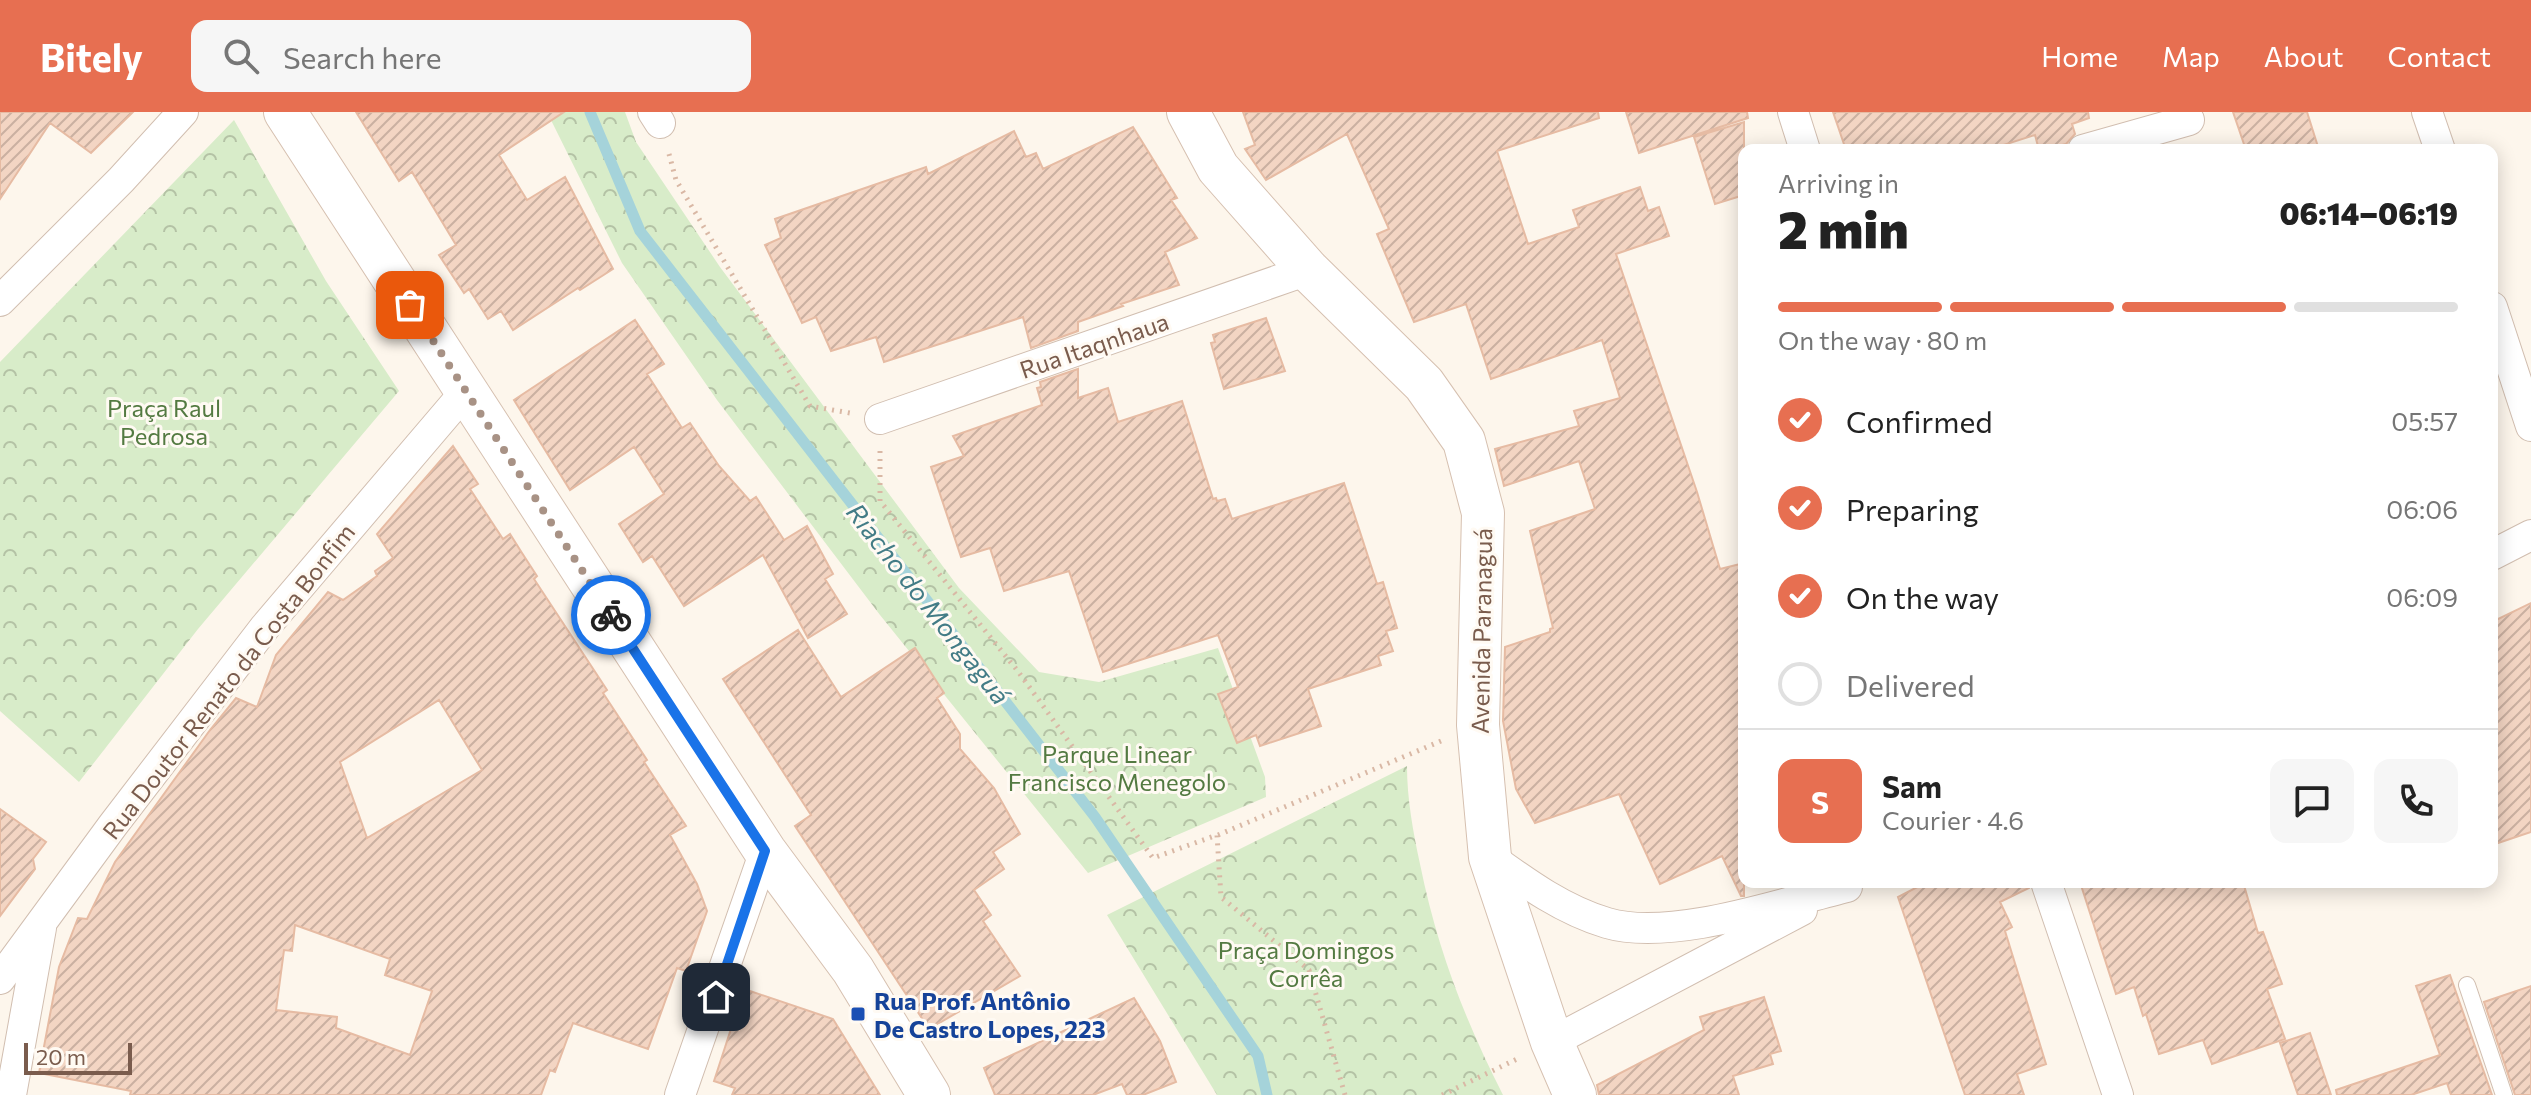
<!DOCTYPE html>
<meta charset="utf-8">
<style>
:root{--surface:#fff;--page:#f6f6f6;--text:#222;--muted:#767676;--line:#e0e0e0;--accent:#e76f51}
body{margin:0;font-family:Commissioner,sans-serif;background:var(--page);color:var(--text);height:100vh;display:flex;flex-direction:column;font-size:30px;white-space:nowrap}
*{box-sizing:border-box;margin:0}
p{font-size:26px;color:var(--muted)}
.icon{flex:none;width:44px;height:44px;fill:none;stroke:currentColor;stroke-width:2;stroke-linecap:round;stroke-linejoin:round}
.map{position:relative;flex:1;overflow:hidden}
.sheet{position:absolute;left:1738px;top:32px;width:760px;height:744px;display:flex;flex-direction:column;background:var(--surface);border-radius:16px;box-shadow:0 4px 20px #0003}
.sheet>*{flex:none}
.scale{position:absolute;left:24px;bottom:20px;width:108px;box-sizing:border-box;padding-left:8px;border:4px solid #7a5c4d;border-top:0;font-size:22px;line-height:28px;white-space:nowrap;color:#7a5c4d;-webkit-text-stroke:6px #fffaf3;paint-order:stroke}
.pin{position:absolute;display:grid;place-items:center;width:68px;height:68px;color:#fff;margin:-34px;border-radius:16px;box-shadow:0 4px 12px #0006}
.courier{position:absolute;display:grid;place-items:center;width:80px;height:80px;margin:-40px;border:6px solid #1a73e8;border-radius:50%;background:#fff;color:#222;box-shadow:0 2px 10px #0007}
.summary em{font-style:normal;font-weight:800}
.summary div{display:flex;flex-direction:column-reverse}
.summary{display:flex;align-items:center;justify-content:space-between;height:136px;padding:0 40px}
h1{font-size:52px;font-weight:800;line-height:60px}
.bar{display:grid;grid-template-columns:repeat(4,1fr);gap:12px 8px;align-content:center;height:96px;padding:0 40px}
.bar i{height:10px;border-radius:6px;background:var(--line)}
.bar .active{background:var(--accent)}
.bar p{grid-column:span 4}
.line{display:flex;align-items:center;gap:20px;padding:0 40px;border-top:2px solid var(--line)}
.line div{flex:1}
.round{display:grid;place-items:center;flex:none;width:84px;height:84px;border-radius:16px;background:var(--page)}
ol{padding:0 40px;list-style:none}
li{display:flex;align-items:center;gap:24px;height:88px}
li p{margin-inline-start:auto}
li .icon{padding:8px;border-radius:50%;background:var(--accent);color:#fff;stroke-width:4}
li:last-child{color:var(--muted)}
li i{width:44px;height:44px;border:4px solid var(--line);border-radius:50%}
header{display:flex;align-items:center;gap:48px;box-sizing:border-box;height:112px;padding:0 40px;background:var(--accent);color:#fff}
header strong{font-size:38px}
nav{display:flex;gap:44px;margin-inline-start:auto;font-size:28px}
.search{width:560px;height:72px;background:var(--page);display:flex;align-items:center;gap:20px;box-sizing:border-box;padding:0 28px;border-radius:16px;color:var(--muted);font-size:30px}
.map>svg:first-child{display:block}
.forest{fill:url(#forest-crowns)}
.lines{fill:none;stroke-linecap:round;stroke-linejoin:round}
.stream{stroke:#a5d3da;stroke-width:11}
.building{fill:url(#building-hatch);stroke:#e6bba3;stroke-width:2;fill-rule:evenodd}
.lane-casing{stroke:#d1beb0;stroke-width:18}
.street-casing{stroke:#d1beb0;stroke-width:32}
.secondary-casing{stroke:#d6c0b0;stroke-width:44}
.path{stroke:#d9b8a5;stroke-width:5;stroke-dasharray:2 6;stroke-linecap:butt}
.lane{stroke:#fff;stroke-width:16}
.street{stroke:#fff;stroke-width:30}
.secondary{stroke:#fff;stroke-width:42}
.done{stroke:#a89285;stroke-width:8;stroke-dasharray:0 14.4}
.route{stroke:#1a73e8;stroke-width:10}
.transit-dot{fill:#1a4fb4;stroke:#fffaf3;stroke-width:3}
.labels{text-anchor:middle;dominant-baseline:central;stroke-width:6;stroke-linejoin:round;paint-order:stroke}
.street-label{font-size:24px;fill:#7a5c4d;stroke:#fffaf3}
.park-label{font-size:24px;fill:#537a41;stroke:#fffaf3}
.transit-label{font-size:24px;font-weight:bold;fill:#164399;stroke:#fffaf3;text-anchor:start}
.water-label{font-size:26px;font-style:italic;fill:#437c86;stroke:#fffaf3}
</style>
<header>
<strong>Bitely</strong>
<div class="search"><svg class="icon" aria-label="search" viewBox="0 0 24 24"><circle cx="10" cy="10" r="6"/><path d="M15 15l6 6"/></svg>Search here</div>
<nav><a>Home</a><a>Map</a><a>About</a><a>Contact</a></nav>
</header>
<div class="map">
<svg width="2531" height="983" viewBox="0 0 2531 983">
<defs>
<pattern id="forest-crowns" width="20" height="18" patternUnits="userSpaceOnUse" patternTransform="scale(2)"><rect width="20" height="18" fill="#d8ecc9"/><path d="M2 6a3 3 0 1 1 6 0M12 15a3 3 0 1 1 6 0" fill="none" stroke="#b4c2a5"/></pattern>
<pattern id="building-hatch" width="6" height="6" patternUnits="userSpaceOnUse" patternTransform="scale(2)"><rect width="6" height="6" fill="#f3d5c3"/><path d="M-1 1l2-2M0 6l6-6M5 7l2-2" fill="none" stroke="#cab0a1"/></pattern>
</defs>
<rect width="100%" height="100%" fill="#fdf6ec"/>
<!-- forest -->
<path class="forest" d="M547,0H625L636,30L720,155L959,476L1039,560L1099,570L1218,536L1265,665L1266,685L1088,761L880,503L717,288L622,151Z
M234,8L326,169L399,279L198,517L79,670L0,599V250Z
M1407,654C1407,687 1413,719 1420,752C1437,836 1464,906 1503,983H1217L1107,803Z"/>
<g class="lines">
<!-- stream -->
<path class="stream" d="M590,0L640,119L1095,705L1258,944L1267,983"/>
</g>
<!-- building -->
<path class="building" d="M0,0H133L91,41L50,11L0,87Z
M356,0H564L499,43L527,88L565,65L613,157L580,178L578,176L513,218L501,199L488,207L469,177L464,181L439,143L456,133L412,60L399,69Z
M1243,0H1598L1599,6L1497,39L1528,132L1579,115L1573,98L1640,75L1648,99L1659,95L1669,124L1616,142L1697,380L1720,457L1744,451V784H1741L1722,744L1660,772L1619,682L1535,711L1516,677L1503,609L1505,535L1550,520V517L1553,516L1530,419L1595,397L1579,349L1504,374L1495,337L1579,314L1574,299L1620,286L1602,228L1491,267L1466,192L1414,210L1377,122L1389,117L1347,22L1266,68L1245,37L1255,33Z
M1626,0H1747L1748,6L1639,41Z
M1833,0H2088L2089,6L2072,12L2075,22L2066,32L2043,38H2039L2035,23L1988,38H1846Z
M2233,0H2307L2319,38H2246Z
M1744,10V83L1715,92L1694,25Z
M1133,15L1177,86L1171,88L1197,126L1165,140L1179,173L1121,192L1123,194L1078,210V219L1031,236L1023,205L884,250L876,225L831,239L816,205L802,211L765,133L781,126L775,107L926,55L928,62L1014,19L1026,45L1036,41L1043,57Z
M1266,206L1285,259L1224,277L1211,231L1215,230L1213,223Z
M635,208L664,252L647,262L682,316L690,311L719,354L750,389L756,385L784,428L807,414L833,462L825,467L847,502L808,526L763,443L684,494L652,444L643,450L619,412L664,382L634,335L570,378L514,288Z
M1078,257V286L1108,276L1118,310L1182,289L1213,387L1216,386L1217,389L1225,387L1232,407L1344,371L1377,472L1383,470L1397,516L1386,519L1393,539L1378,544L1381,553L1308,577L1321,614L1260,634L1256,623L1237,631L1218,582L1238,575L1218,523L1103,560L1069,459L1004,479L990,436L961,445L931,355L964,344L953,324L1042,293L1037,276L1041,275L1040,270Z
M453,334L478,372L470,377L503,427L510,422L522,441L537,464L534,467L607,578L603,581L647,648L644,650L686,714L670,723L697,772L707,799L686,859L677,856L648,937L573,911L555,960L550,958L541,983H130L131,979L39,961L59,855L78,806L87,807L115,750L210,618L236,586L257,595L276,543L328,480L343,488L377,464L375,459L393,446L377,422ZM439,588L482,658L367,726L340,650ZM295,813L390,847L385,863L432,879L410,943L336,916L337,905L276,898L284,838L292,839Z
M2531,491V720L2492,733V510Z
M798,518L841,585L915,536L944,581L937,586L960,622V637L994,676L1020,722L993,740L1004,757L974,778L991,803L983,809L1020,864L929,917L795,714L811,703L723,567Z
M0,697L46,730L33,747L35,757L0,804Z
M1927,770H2028L2029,776L2000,790L2012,815L2005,819L2046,952L2017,962L2024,983H1965L1898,785Z
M2080,770H2243L2258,821L2263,820L2282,872L2267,877L2285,927L2212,952L2203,928L2159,942L2146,902L2143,904L2134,875L2116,882Z
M2450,863L2492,983H2451L2447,971L2411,983H2337L2336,978L2440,943L2416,874Z
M2531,874V983H2515L2484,890Z
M744,877L833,907L880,983H732L735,976L714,969Z
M1764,885L1781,939L1770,942L1773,952L1733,964L1739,983H1599L1597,973L1704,918L1700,905Z
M1134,886L1160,929L1176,970L1143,983H1127L1122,972L1093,983H995L984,956Z
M2310,921L2331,983H2298L2280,931Z"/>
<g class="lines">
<!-- lane casing -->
<g class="lane-casing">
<path id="lane" d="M2467,873L2504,983"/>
</g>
<!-- street casing -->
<g class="street-casing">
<path id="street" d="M653,0L660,11
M1793,0L1805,38
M2427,0L2440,38
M2083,38L2189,8
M0,189L121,68L183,0
M2492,195L2531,314
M880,307L1308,158
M2492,443L2531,423
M1490,745C1526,771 1563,798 1607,811C1671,830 1782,791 1847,775
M2046,770L2118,983
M0,867L113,713L265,515L466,279
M1552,930L1802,798
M11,983L41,816
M680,983L765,739"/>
</g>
<!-- secondary casing -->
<g class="secondary-casing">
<path id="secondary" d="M285,0L765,739L853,858L929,983
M1188,0L1218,56L1308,158L1424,272L1464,329L1483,401L1478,613L1490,745L1552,930L1575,983"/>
</g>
<!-- path -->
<path class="path" d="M669,42L676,68L810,294L850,301
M880,339V389L1017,558L1153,746L1217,723L1221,785L1309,858L1345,983
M1218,723L1441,629
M1442,983L1517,947"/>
<!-- lane -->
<use href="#lane" class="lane"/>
<!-- street -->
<use href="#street" class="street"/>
<!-- secondary -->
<use href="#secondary" class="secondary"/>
</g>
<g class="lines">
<!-- done -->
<path class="done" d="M410,193L611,503"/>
<!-- route -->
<path class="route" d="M611,503L765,739L716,885"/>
</g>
<!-- markers -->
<rect class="transit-dot" x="850" y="894" width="16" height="16" rx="4"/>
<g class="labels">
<!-- street labels -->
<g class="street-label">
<text transform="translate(1094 233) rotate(-19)">Rua Itaqnhaua</text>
<text transform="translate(1481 519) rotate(-89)">Avenida Paranaguá</text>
<text transform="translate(228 569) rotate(-52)">Rua Doutor Renato da Costa Bonfim</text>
</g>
<!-- park labels -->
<g class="park-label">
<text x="164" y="295">Praça Raul<tspan x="164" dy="28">Pedrosa</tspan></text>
<text x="1117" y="641">Parque Linear<tspan x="1117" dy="28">Francisco Menegolo</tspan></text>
<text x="1306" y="837">Praça Domingos<tspan x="1306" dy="28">Corrêa</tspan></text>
</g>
<!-- transit labels -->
<g class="transit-label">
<text x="874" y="888">Rua Prof. Antônio<tspan x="874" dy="28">De Castro Lopes, 223</tspan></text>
</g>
<!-- water labels -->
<g class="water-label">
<text transform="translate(929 491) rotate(52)">Riacho do Mongaguá</text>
</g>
</g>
</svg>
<div class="scale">20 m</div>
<div class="pin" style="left:410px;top:193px;background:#ea580c"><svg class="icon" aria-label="bag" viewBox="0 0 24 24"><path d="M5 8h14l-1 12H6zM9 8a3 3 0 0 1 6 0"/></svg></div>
<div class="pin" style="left:716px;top:885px;background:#1f2937"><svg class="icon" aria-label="home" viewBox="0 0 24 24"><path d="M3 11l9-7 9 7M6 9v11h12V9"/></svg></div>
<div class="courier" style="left:611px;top:503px"><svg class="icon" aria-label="bike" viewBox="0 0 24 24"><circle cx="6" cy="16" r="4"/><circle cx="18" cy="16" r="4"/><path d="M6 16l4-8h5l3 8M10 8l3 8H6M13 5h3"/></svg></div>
<section class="sheet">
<div class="summary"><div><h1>2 min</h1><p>Arriving in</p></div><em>06:14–06:19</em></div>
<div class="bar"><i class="active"></i><i class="active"></i><i class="active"></i><i></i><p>On the way · 80 m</p></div>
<ol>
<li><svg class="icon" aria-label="check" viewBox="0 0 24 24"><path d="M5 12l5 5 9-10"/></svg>Confirmed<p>05:57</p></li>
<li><svg class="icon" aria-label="check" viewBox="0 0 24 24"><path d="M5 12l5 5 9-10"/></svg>Preparing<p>06:06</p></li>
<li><svg class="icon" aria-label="check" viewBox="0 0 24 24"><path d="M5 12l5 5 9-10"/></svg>On the way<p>06:09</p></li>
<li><i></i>Delivered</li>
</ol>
<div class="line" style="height:144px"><b class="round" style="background:var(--accent);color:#fff">S</b><div><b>Sam</b><p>Courier · 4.6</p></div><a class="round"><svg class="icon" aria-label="chat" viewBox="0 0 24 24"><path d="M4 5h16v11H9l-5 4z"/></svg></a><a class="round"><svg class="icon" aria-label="phone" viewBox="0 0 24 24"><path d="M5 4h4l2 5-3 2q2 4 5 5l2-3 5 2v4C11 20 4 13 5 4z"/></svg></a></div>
</section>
</div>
